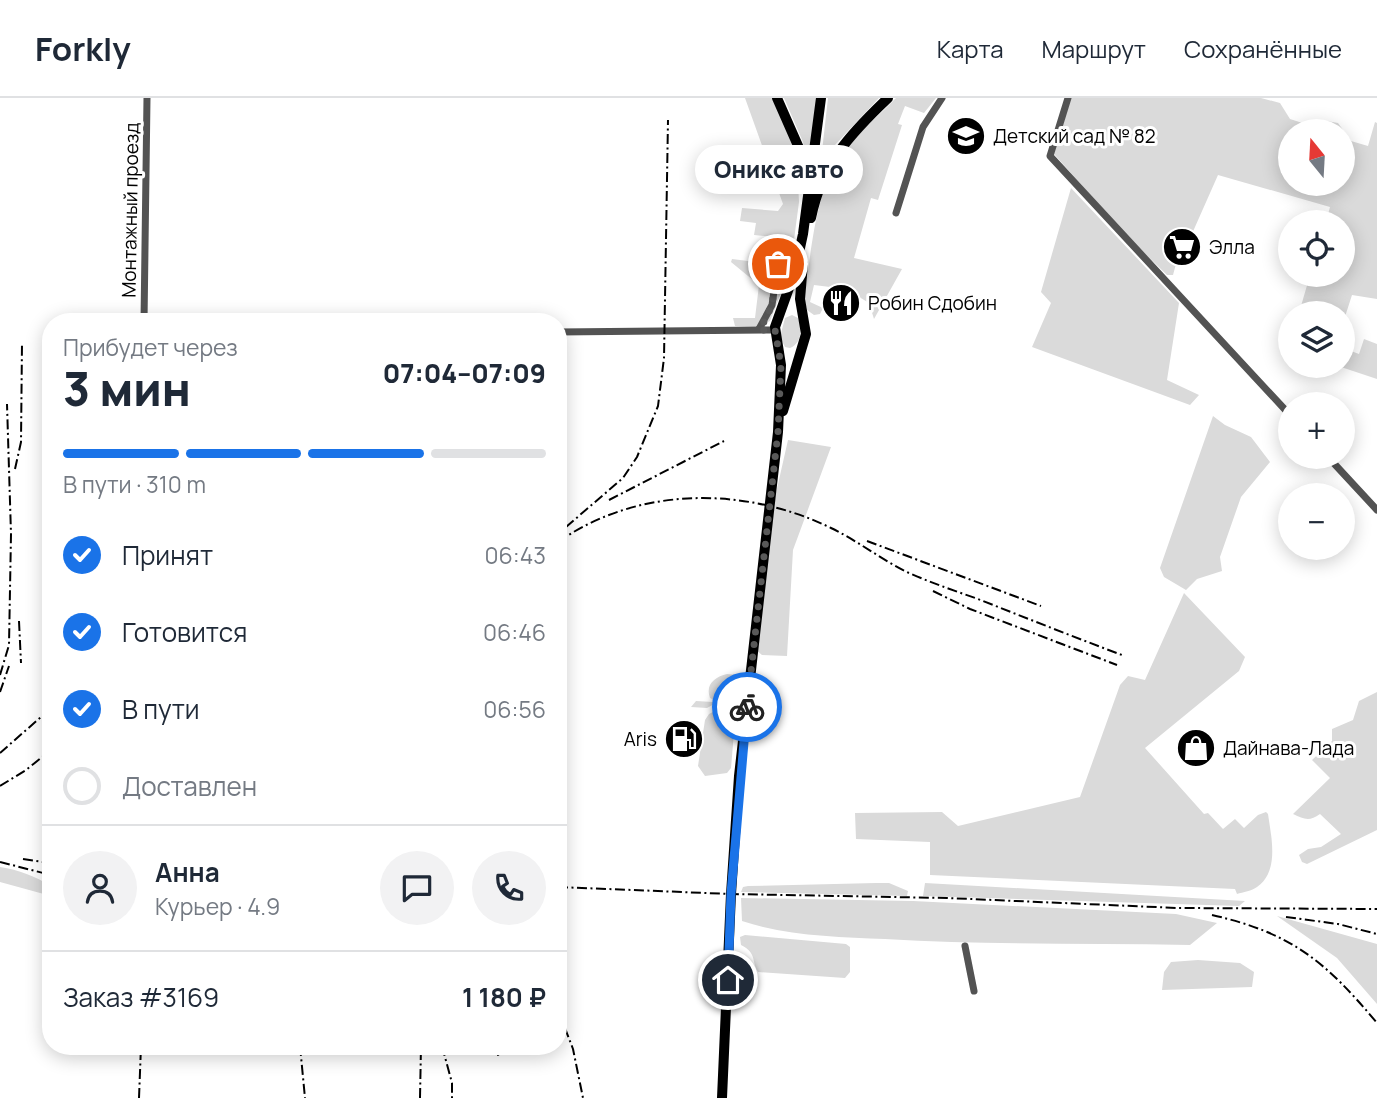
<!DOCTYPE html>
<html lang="ru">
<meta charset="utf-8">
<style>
:root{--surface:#fff;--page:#f2f2f3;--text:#1f2937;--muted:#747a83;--line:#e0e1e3;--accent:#1a73e8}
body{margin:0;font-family:Manrope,sans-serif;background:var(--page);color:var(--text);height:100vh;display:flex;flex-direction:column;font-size:26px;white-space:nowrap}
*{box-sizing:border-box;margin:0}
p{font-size:23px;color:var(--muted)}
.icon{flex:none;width:38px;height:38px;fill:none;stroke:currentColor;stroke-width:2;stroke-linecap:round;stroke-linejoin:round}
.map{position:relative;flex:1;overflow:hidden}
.drawer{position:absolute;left:42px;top:215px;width:525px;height:742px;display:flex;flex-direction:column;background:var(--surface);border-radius:28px;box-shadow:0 4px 18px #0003}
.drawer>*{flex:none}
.needle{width:46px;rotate:342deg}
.tools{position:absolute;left:1278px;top:21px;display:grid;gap:14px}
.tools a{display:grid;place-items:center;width:77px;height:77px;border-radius:50%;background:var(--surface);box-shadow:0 4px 18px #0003;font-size:35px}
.pin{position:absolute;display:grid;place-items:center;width:60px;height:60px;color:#fff;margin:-30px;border:4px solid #fff;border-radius:50%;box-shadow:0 2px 7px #0007}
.courier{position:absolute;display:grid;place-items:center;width:70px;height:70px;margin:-35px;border:5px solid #1a73e8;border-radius:50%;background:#fff;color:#222;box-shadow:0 2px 9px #0007}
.bubble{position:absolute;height:49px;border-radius:24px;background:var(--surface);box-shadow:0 4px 18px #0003;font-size:23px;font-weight:800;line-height:49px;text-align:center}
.overview em{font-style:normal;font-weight:800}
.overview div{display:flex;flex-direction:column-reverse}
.overview{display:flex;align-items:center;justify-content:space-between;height:119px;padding:0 21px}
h1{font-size:46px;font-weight:800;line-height:52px}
.bar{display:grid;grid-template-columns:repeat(4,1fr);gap:10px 7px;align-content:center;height:84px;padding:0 21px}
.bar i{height:9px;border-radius:5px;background:var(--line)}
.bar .on{background:var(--accent)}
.bar p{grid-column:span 4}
.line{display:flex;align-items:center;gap:18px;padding:0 21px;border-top:2px solid var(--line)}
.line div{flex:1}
.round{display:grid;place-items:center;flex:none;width:74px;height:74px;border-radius:37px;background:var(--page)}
ol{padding:0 21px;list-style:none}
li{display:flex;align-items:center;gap:21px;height:77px}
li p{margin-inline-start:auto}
li .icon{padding:7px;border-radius:50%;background:var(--accent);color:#fff;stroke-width:4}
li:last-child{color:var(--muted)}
li i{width:38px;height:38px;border:4px solid var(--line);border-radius:50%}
header{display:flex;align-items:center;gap:42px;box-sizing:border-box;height:98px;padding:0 35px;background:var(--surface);border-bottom:2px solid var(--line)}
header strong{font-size:33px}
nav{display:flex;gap:38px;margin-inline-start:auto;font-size:24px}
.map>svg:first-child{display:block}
.green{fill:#dadada;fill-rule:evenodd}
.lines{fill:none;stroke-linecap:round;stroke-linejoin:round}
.minor{stroke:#535353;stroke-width:7}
.highway{stroke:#000;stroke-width:10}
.rail{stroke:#000;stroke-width:2;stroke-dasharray:10 3.5 2 3.5;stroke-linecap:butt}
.done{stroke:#595959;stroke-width:7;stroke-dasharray:0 12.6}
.route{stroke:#1a73e8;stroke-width:9}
.labels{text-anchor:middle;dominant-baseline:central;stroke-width:6;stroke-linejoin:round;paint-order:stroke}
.poi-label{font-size:19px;fill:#000;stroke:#fff;text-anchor:start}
.street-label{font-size:19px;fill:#000;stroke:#fff}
</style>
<header>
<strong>Forkly</strong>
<nav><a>Карта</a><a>Маршрут</a><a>Сохранённые</a></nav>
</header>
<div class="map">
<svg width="1377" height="1000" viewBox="0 0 1377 1000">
<rect width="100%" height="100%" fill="#fff"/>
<!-- green -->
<path class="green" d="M745,0H772L790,36L797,64L799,104L790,172L770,223L758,229L735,228L733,220H755L759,187L731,164L732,161L779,167L783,140L754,137L756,125L740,123L742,110L778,113L783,106Z
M784,0H817L808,72L803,44Z
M828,0H879L835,47L819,80Z
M896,0H936L924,15L905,8L898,26L902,27L878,102L871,100L854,160L902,171L874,221L869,205L846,191L814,187L810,204L823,210L820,216L814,217L807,212L804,200C812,153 814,94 843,55C858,35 878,18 896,0Z
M1071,0H1261L1280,5L1290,21L1321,31L1327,23L1338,25L1351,43L1368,48L1375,24L1377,25V201L1352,197L1342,228V215H1299L1310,177H1342V124H1326L1330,109L1218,77L1191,138L1175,133L1167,153L1176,166L1173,177H1167L1128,139L1054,56ZM1290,33H1342V86H1290Z
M1071,90L1179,205L1167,282L1199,297L1190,307L1032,249L1051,205L1041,194Z
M792,217L798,220C802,231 802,245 790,250L785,249L780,239L785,220Z
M1364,241L1377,246V281L1338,268H1342L1343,250L1359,256Z
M1213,318L1225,327L1251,339L1270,364L1241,399L1220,459L1222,473L1197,481L1186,492L1164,479L1160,470Z
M788,342L831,349L793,452L787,558L762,557L756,552L776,395Z
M1184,495L1245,559L1239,573L1145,650L1204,716L1208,715L1223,731L1235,721L1244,730L1258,717L1266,714L1268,716C1271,738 1280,773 1257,789C1252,793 1243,794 1237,796L1235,791L930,777V744L856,741L855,715L942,714L958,728L1080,699L1120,587L1128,578L1145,582Z
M727,576L736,577L740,582L736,594L707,610L691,609L696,603L713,604L714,602L710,600C705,586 715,579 727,576Z
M1377,594V732L1307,766L1302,764L1299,757L1308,751L1321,749L1341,736L1320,716C1309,724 1304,721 1293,716L1330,680L1312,662L1332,643V631L1353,622L1359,603Z
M730,605L736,608V611L731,670L727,675L705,678L698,668L705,622L709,616Z
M0,769C19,772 35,778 51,788V798L0,784Z
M876,785H889L908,793L907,798L741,794L743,789L748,788Z
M925,785L1245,803L1239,808L923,798Z
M741,800L913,803L1176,816L1217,825L1190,847C1088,845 986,847 885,841C838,839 787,838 742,823Z
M1277,818L1377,846V906L1337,860Z
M745,837L846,846L850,849V874L845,880L758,874C751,862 757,855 741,847L740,839Z
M1198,862L1240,865L1254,874L1252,889L1162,892L1164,874L1171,864Z"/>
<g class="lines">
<!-- minor -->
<path class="minor" d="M1068,0L1050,58L1290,317
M896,115L923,29L942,0
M144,224L147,0
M759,231L772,207L778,166
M558,234L775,232
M1328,359L1377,412
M965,848L974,893"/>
<!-- highway -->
<path class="highway" d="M777,0L799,50L803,90
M811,120C822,66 849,37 888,0
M783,313L806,236L800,201L803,166
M722,1000L731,796L739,678L778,334L781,267L775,229L795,173L803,136L821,0"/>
<!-- rail -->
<path class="rail" d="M15,371L21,344L22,245
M609,402L724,343
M566,429L623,380L637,359L658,308L664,260L668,22
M867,443L1041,508
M558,444C638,388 745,388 831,430C858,443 882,462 909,475C932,485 955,493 978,501C1026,520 1074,539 1122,557
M933,493L970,511L1117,567
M19,523L21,565
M0,577L9,547L11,436L7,306
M0,594L9,568
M0,655L41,619
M0,688L26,672L51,652
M23,761L51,765
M0,764L51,777
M558,789L731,796L947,800L1178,810L1377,811
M1212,817C1292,835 1326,864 1377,925
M1286,819L1338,826L1377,836
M558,912L573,951L583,1000
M300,948L305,1000
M442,948L452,985V1000
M496,948L499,961
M139,1000L141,948
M420,1000L421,948"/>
</g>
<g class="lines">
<!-- done -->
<path class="done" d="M747,609L778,334L781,267L775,232H760L772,207L778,166"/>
<!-- route -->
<path class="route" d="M728,882L731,796L747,609"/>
</g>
<!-- icons -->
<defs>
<g id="school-disc" transform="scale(2.0125)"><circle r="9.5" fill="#000" stroke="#fff"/><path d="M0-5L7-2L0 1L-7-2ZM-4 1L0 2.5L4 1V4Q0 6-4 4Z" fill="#fff"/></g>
<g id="supermarket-disc" transform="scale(2.0125)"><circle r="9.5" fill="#000" stroke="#fff"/><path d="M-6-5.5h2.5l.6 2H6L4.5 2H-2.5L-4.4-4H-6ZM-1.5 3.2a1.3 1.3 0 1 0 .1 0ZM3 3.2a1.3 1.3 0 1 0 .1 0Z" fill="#fff"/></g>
<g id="restaurant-disc" transform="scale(2.0125)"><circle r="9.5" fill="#000" stroke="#fff"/><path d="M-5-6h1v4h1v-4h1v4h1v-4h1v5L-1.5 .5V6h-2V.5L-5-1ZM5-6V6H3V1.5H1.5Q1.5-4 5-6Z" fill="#fff"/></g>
<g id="fuel-disc" transform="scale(2.0125)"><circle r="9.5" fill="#000" stroke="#fff"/><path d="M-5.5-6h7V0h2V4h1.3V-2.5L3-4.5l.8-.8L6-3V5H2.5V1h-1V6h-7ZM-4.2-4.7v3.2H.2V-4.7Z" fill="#fff"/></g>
<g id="shop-disc" transform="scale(2.0125)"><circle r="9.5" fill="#000" stroke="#fff"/><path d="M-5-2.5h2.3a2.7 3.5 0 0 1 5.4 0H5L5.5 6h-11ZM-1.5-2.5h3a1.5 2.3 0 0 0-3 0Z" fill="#fff"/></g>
</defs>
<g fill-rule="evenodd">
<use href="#school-disc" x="966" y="38"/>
<use href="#supermarket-disc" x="1182" y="149"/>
<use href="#restaurant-disc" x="841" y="205"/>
<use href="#fuel-disc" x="684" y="641"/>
<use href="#shop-disc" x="1196" y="650"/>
</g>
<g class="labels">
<!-- poi labels -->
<g class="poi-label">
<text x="993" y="38">Детский сад № 82</text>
<text x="1209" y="149">Элла</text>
<text x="868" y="205">Робин Сдобин</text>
<text x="657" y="641" text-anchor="end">Aris</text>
<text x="1223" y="650">Дайнава-Лада</text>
</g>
<!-- street labels -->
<g class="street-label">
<text transform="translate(130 112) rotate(-89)">Монтажный проезд</text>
</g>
</g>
</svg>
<div class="tools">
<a><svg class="needle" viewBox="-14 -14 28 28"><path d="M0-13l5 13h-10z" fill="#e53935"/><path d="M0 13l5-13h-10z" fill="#747a83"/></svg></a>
<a><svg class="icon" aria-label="locate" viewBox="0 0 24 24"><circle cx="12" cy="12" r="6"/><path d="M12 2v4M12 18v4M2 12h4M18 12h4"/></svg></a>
<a><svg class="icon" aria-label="layers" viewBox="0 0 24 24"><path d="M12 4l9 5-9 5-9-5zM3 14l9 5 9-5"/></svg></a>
<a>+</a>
<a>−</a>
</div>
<div class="pin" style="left:778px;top:166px;background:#ea580c"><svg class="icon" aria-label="bag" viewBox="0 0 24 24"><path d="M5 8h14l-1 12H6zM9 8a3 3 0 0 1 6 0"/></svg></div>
<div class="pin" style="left:728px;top:882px;background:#1f2937"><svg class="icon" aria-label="home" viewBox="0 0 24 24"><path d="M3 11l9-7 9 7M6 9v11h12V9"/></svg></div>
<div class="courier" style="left:747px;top:609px"><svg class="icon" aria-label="bike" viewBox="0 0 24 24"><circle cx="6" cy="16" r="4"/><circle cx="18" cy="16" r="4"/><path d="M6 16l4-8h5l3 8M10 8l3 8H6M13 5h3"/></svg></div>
<div class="bubble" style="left:695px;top:47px;width:168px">Оникс авто</div>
<section class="drawer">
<div class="overview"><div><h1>3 мин</h1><p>Прибудет через</p></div><em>07:04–07:09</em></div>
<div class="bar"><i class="on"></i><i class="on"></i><i class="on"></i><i></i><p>В пути · 310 m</p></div>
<ol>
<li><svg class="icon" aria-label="check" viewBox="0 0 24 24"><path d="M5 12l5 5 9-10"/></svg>Принят<p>06:43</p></li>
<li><svg class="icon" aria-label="check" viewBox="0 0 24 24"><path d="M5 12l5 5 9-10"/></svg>Готовится<p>06:46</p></li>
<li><svg class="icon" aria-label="check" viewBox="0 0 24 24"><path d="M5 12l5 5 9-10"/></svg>В пути<p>06:56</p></li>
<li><i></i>Доставлен</li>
</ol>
<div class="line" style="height:126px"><a class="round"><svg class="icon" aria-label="person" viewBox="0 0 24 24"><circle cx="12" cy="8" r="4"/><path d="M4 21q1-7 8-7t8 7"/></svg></a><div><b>Анна</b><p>Курьер · 4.9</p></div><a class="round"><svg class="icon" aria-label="chat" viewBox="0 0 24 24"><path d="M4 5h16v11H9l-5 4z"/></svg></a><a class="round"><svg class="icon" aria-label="phone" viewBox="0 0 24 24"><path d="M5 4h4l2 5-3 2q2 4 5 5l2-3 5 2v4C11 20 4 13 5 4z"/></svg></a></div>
<div class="line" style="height:91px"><div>Заказ #3169</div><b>1 180 ₽</b></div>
</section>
</div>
